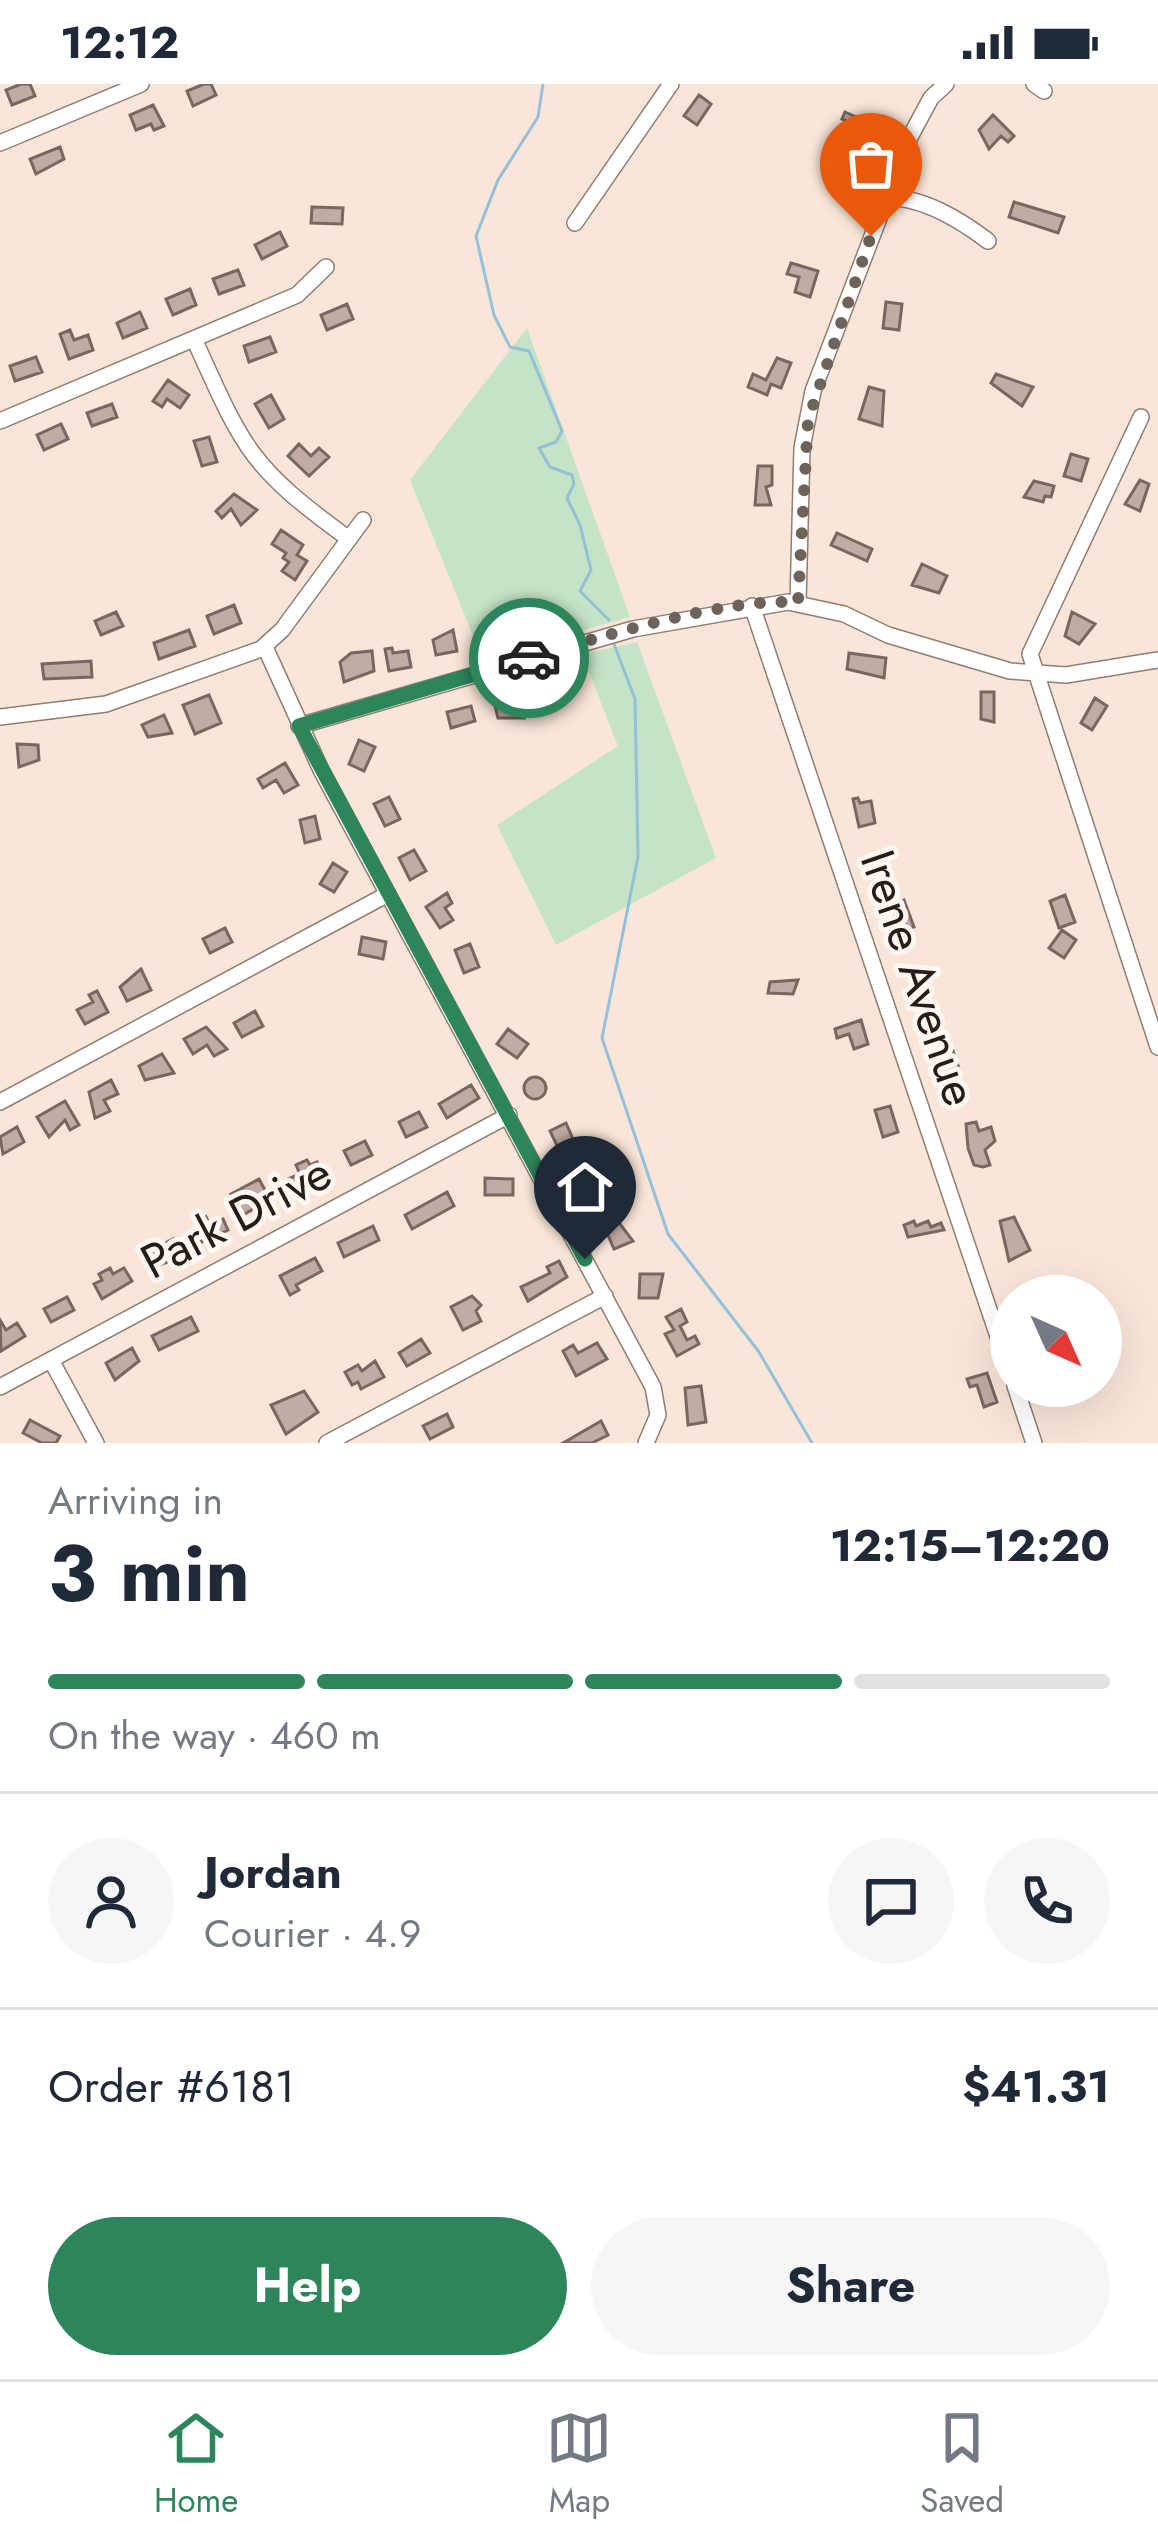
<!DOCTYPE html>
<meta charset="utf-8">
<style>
:root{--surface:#fff;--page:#f6f6f7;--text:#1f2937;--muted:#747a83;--line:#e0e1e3;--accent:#2d865b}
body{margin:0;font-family:Jost,sans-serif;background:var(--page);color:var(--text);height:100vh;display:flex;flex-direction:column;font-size:45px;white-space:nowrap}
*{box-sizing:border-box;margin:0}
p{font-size:39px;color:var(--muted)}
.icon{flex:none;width:66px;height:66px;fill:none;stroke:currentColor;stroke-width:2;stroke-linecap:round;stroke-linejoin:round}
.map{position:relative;height:1359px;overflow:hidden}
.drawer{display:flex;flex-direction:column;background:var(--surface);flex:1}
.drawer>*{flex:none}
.needle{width:78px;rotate:135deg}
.controls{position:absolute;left:990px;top:1191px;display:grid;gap:24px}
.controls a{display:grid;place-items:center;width:132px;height:132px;border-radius:50%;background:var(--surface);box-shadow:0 12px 48px #0002;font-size:60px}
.pin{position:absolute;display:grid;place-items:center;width:102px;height:102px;color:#fff;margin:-123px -51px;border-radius:50% 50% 50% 0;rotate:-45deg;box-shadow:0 0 12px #0007}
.pin .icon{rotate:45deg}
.courier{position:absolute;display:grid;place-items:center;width:120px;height:120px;margin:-60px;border:9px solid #2d865b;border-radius:50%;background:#fff;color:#222;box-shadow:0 3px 15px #0007}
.head em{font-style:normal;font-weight:700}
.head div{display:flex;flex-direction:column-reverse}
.head{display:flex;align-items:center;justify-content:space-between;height:204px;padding:0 48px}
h1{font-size:78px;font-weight:700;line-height:90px}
.bar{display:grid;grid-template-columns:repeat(4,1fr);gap:18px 12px;align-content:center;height:144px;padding:0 48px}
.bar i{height:15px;border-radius:9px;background:var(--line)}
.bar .selected{background:var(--accent)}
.bar p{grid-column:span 4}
.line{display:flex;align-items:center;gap:30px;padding:0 48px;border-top:3px solid var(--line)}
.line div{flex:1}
.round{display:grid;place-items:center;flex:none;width:126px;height:126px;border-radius:63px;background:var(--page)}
.primary-button{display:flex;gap:24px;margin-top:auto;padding:24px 48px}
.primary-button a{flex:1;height:138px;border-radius:72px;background:var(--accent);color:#fff;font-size:48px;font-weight:700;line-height:138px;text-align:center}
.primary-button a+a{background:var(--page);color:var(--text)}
.status{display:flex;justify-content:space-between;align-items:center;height:84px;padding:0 60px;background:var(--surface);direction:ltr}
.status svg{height:33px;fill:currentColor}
.menu{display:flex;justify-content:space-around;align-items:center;height:168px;border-top:3px solid var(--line);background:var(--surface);font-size:33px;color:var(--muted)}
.menu a{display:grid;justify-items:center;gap:6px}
.menu .selected{color:var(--accent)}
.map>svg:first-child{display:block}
.green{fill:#c5e4c5}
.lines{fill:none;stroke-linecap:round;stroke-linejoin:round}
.stream{stroke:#93c0da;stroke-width:3}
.building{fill:#c1aba4;stroke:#7a655f;stroke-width:3}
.minor-casing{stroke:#8f7e71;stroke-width:18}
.minor{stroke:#fff;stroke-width:15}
.done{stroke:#6e635b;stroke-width:12;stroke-dasharray:0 21.6}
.route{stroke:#2d865b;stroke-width:15}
.labels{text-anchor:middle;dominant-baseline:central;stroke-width:10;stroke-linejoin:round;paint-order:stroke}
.street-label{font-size:48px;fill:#231c17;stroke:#fef6f0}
</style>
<div class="status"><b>12:12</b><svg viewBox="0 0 49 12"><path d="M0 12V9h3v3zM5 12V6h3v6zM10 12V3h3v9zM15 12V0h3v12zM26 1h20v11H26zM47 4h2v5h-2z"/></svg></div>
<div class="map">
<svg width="1158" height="1359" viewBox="0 0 1158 1359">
<rect width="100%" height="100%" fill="#fae6d8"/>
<!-- green -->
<path class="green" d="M527,244L630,533L482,574L410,396Z
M637,558L716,774L556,861L497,741L618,662L582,570Z"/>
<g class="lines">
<!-- stream -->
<path class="stream" d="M543,0L538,33L498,96L476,152L494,231L510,263L529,267L562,347L556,358L539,364L550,383L572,391L574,400L567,414L580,441L591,486L580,507L609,536
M614,560L635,615L638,773L602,954L668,1150L759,1268L812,1359"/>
</g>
<!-- building -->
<path class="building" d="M21,0H30L35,12L12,21L6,6Z
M204,0H211L216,11L193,22L187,7Z
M699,11L711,20L697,41L684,32Z
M153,21L164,42L154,46L151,40L136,46L130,31Z
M845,28L867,38L857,59L842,53L849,38L842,35Z
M993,31L1014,52L1008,58L1001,52L989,65L979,46Z
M60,63L64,75L36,90L30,75Z
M1014,118L1064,133L1058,149L1009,133Z
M312,123L343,124L342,140L311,139Z
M280,148L287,162L262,175L255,161Z
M791,179L818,187L810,213L795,208L799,193L787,190Z
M238,186L244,201L219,210L213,195Z
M190,205L196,221L173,231L166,215Z
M886,218L902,220L899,246L883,244Z
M347,220L353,235L327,246L321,231Z
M140,228L147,244L123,254L117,239Z
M70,246L74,256L88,251L93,266L69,275L60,250Z
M270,253L276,268L249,278L244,262Z
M36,273L42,288L15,297L10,282Z
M777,274L791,279L781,304L771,300L767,311L748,303L753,290L766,296Z
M996,290L1033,303L1022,322L991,299Z
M168,296L189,311L180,324L167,315L162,323L153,317Z
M869,303L884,307L882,342L859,335Z
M271,311L284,335L269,344L255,320Z
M112,320L117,333L92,342L87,329Z
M61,340L68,355L44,366L37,351Z
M209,353L217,378L202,382L194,357Z
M299,360L311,372L319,364L329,373L309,392L288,372Z
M1071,370L1088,375L1081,397L1064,392Z
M758,382H772V401L766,403L771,421H755Z
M1140,396L1149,400L1140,427L1125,420Z
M1034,397L1054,402L1051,413L1045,412L1043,418L1024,413Z
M234,410L257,426L241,441L231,425L222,434L216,427Z
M281,446L303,461L297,471L307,477L295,496L282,487L289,478L283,474L286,469L272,460Z
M837,449L872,465L867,477L831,461Z
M922,480L947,492L939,509L912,501Z
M234,521L241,539L214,550L207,532Z
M116,528L123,542L101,551L95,537Z
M1072,528L1095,540L1079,560L1065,552Z
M189,546L195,562L159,575L154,559Z
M453,546L457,567L436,571L433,556Z
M392,564L393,569L408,567L411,583L389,587L385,565Z
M372,567L374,587L344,598L340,578L351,569Z
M849,569L886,574L884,594L847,585Z
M91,577L92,593L44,595L42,580Z
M981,608H994V638L981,635Z
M209,611L221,639L195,650L183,621Z
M517,611L524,634H498L494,618Z
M1095,614L1107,622L1092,646L1081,639Z
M471,622L475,637L451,644L447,628Z
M164,631L172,649L148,653L142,641Z
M359,656L375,663L364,687L349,680Z
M17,660L38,661L39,676L19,683Z
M285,679L298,701L284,709L276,696L263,704L258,695Z
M389,713L400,735L385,742L374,720Z
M858,714L860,719L871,717L875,739L859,743L853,715Z
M315,732L320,755L305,759L300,736Z
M414,766L426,787L410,796L399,774Z
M333,779L347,788L334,808L320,800Z
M447,809L452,819L445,824L453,836L440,844L426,823Z
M1065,811L1075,838L1059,844L1050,817Z
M904,816L914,843L907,845L905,840L899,843L890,821Z
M225,844L232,858L210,869L203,855Z
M1062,846L1076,856L1064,874L1049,864Z
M362,853L386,858L383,875L359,870Z
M470,860L479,883L464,889L455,866Z
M141,885L151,906L127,917L120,903Z
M798,896L793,910L768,909L770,898Z
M97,907L108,928L85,940L77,926L93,918L89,911Z
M255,927L263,942L242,953L234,939Z
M861,936L868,960L854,965L849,950L837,954L835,945Z
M206,943L227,965L214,972L207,961L193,970L184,955Z
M508,945L528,960L517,974L497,960Z
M953,967L961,990L956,991L958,998L949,1002L938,973Z
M162,970L174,989L145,996L139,982Z
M524 1004a11 11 0 1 1 22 0a11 11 0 1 1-22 0Z
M111,996L118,1010L104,1016L110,1027L95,1034L89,1008Z
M471,1001L479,1014L447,1034L439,1020Z
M65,1017L79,1041L70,1046L65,1036L49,1053L37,1033Z
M890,1022L898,1048L883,1053L875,1026Z
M419,1028L427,1043L406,1053L399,1038Z
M976,1038L979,1047L991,1043L995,1057L985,1066L990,1081L983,1083L974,1081L968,1064L966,1040Z
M566,1039L576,1062L561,1070L550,1047Z
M17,1043L24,1058L3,1070L0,1053Z
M365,1057L372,1071L351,1081L344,1067Z
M307,1076L310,1081L317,1078L325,1094L295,1110L288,1095L300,1090L296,1081Z
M485,1094L513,1095V1111H485Z
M259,1095L273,1121L265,1126L262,1120L243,1131L231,1110Z
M593,1095L605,1119L591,1126L580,1102Z
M447,1108L454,1122L412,1145L405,1131Z
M206,1133L210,1141L223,1135L228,1146L202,1158L196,1145Z
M1014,1133L1030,1166L1009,1177L1000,1137Z
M617,1136L633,1157L614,1165L604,1142Z
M914,1137L916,1142L928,1137L931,1143L941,1139L944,1146L908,1153L904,1141Z
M373,1142L379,1156L344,1173L338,1159Z
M173,1155L178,1174L154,1183L147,1169Z
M315,1174L322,1187L296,1201L299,1206L290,1211L280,1192Z
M559,1177L567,1193L528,1217L521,1203L550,1189L547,1183Z
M110,1184L113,1190L124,1184L132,1197L102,1215L94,1200L102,1196L99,1190Z
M640,1190H663L658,1214H639Z
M472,1212L481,1221L476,1227L481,1237L463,1246L451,1223Z
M67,1213L74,1226L51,1238L44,1225Z
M681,1225L687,1238L680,1242L687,1256L695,1252L699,1260L677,1272L665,1250L674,1246L666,1233Z
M191,1233L198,1247L159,1266L152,1252Z
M0,1236L6,1246L17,1239L25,1252L1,1267Z
M421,1255L430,1269L407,1282L399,1269Z
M597,1259L607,1275L576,1292L563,1267L573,1261L578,1269Z
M132,1264L139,1277L115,1296L106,1279Z
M375,1277L384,1293L361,1305L358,1298L352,1301L345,1288L358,1281L362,1287Z
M987,1289L997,1318L984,1323L977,1301L970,1303L967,1295Z
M701,1302L706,1338L688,1341L685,1304Z
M304,1307L318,1328L286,1350L271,1321Z
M447,1330L453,1343L430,1355L423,1342Z
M30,1336L60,1352L56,1359H42L23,1349Z
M601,1337L608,1351L592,1359H563Z"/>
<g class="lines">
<!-- minor casing -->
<g class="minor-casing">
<path id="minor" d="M1034,0L1044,7
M0,59L141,0
M885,113C923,113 959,135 988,157
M575,139L671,0
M195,257C244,366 250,383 349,455
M1141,333L1030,570L1158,963
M0,337L297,211L326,183
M798,519L802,364L813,307L910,53L931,14L946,0
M752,522L1011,1291
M265,563L321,686L653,1303L658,1331L646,1359
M0,633L106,620L261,565L282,546L363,436
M299,642L633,545L788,518L844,530L888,551L1010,587L1066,591L1158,576
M0,1018L388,810
M51,1276L96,1359
M1015,1302L1034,1359
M0,1303L509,1031
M327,1359L605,1212"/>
</g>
<!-- minor -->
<use href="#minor" class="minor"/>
</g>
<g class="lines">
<!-- done -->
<path class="done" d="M529,574C594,555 734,511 798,519L808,336L871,152"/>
<!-- route -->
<path class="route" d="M529,574L299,642L585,1175"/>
</g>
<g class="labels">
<!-- street labels -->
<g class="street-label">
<text transform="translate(919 894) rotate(71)">Irene Avenue</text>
<text transform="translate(236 1133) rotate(-28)">Park Drive</text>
</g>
</g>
</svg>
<div class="controls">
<a><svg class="needle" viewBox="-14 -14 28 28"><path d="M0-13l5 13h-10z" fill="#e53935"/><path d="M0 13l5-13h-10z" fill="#747a83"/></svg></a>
</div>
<div class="pin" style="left:871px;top:152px;background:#ea580c"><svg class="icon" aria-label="bag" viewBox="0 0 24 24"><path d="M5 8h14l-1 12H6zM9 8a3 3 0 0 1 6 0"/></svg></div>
<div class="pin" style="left:585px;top:1175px;background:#1f2937"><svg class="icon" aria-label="home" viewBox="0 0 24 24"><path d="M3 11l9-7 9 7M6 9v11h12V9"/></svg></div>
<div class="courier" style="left:529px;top:574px"><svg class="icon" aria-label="car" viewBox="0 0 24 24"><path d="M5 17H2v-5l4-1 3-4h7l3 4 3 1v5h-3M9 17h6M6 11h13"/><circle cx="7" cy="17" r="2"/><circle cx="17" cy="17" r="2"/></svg></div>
</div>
<section class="drawer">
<div class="head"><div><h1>3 min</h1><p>Arriving in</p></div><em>12:15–12:20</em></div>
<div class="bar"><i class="selected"></i><i class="selected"></i><i class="selected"></i><i></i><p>On the way · 460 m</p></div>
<div class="line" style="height:216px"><a class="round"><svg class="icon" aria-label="person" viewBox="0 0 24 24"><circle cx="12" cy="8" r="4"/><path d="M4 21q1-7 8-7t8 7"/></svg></a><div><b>Jordan</b><p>Courier · 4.9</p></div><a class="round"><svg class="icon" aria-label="chat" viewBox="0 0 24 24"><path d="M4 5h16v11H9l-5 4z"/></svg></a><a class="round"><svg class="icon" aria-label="phone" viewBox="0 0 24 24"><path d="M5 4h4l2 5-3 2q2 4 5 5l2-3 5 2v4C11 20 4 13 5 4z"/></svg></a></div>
<div class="line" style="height:156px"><div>Order #6181</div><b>$41.31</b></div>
<div class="primary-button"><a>Help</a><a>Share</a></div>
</section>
<nav class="menu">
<a class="selected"><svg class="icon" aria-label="home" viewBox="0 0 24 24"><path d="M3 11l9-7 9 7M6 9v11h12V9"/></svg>Home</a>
<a><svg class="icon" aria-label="map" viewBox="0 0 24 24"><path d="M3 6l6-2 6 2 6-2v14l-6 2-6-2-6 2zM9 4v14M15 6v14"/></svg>Map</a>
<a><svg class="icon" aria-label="saved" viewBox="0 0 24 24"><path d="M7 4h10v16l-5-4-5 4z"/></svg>Saved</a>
</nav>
